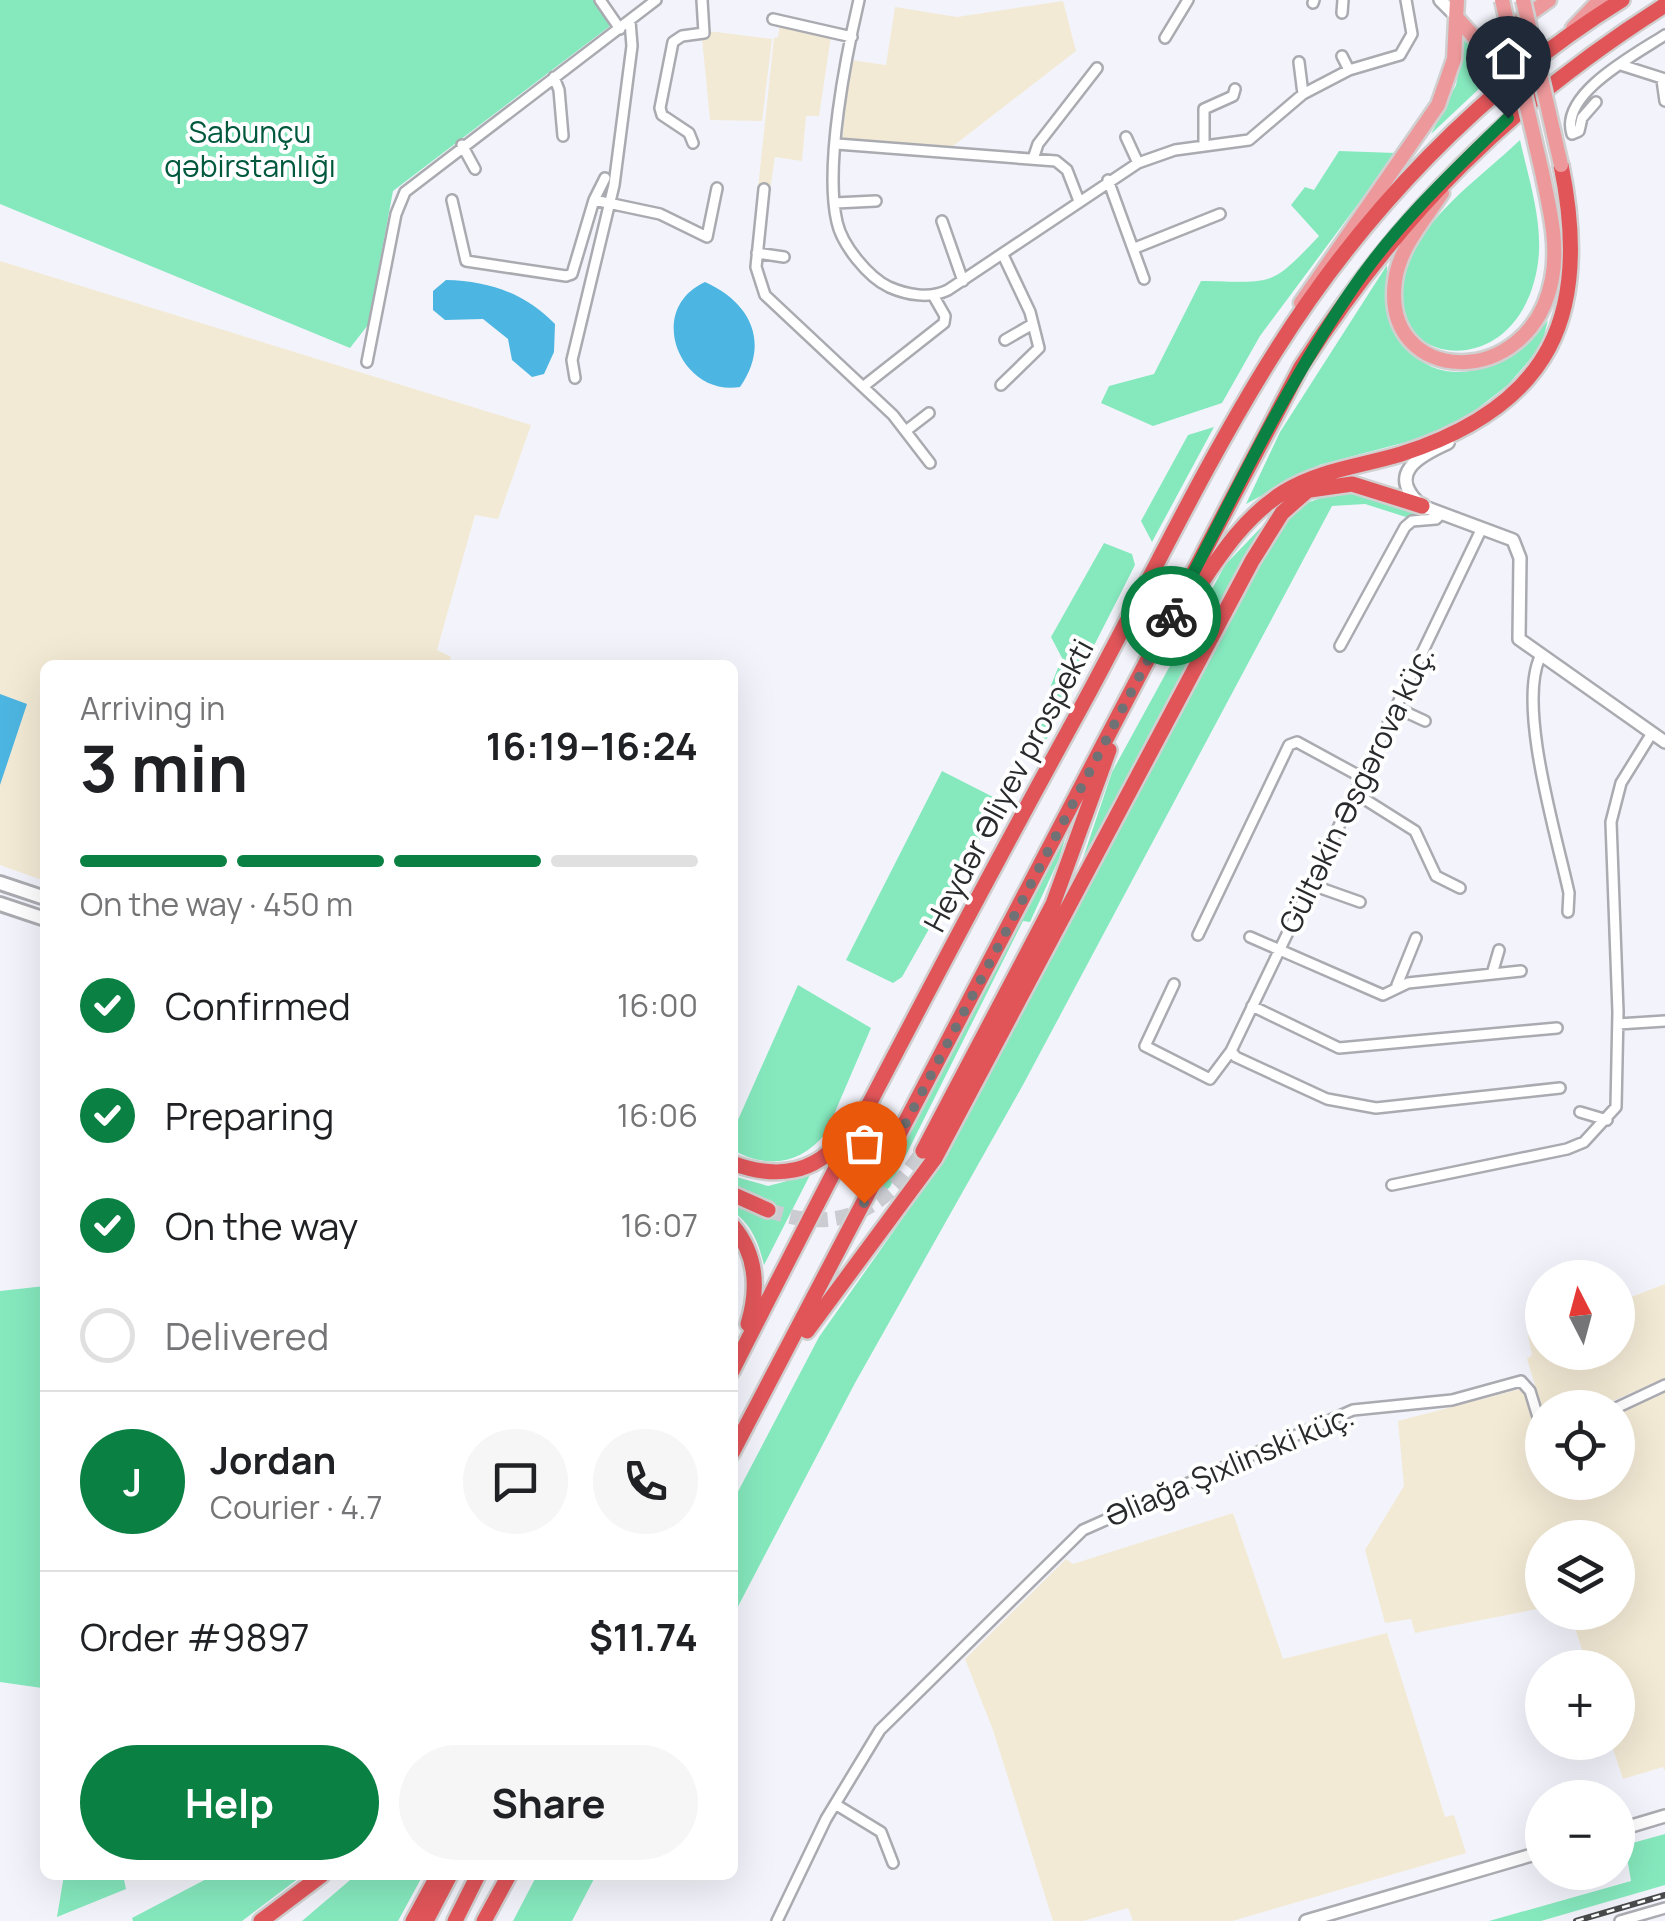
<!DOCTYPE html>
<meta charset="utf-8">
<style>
:root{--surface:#fff;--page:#f6f6f6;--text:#202124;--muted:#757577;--line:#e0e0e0;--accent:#0b8043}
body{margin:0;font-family:Manrope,sans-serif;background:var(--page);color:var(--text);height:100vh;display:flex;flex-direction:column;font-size:38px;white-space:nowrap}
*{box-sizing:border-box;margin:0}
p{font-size:32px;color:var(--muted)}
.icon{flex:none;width:55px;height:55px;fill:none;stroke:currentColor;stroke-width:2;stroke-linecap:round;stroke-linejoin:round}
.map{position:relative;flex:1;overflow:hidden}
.panel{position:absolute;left:40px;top:660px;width:698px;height:1220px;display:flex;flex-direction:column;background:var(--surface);border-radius:15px;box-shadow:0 10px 40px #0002}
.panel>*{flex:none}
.needle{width:65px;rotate:354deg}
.tools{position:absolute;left:1525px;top:1260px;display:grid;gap:20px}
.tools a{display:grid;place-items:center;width:110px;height:110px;border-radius:50%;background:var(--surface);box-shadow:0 10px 40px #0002;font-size:50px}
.pin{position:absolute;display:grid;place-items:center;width:85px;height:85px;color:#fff;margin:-102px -42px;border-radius:50% 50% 50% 0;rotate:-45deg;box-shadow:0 0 10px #0007}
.pin .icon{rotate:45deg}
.courier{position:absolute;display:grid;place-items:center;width:100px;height:100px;margin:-50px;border:8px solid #0b8043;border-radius:50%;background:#fff;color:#222;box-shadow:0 2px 12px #0007}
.headline em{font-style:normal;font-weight:700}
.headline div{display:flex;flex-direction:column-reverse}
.headline{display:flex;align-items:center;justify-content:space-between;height:170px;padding:0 40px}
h1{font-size:65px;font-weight:700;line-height:75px}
.bar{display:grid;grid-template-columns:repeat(4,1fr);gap:15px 10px;align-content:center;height:120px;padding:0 40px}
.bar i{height:12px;border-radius:8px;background:var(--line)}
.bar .current{background:var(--accent)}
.bar p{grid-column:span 4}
.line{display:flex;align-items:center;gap:25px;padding:0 40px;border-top:2px solid var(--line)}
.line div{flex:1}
.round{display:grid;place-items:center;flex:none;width:105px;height:105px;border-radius:52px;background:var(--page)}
ol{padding:0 40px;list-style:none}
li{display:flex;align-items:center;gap:30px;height:110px}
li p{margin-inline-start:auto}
li .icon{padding:10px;border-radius:50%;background:var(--accent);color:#fff;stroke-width:4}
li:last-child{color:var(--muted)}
li i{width:55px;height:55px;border:5px solid var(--line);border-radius:50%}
.button{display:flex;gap:20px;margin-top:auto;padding:20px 40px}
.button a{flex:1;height:115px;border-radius:60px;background:var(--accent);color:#fff;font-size:40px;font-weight:700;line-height:115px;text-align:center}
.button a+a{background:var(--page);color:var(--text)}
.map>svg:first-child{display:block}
.industrial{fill:#f3ead5}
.green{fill:#86e9be}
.water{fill:#4db5e1}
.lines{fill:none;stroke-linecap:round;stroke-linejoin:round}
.motorway-tunnel{stroke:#cbccd2;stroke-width:15;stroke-dasharray:15 8;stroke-linecap:butt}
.minor-casing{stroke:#aaabb1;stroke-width:14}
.tertiary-casing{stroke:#aaabb1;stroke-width:16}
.secondary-casing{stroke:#aaabb1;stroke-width:18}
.primary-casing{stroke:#d0d0d1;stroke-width:19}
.motorway-casing{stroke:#d0d0d1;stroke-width:20}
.minor{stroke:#fff;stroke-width:9}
.tertiary{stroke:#fff;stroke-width:11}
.secondary{stroke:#fff;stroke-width:12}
.primary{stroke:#ed999b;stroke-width:14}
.motorway{stroke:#e15559;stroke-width:15}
.rail-casing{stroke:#494a4c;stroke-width:6}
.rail{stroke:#fff;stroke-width:2.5;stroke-dasharray:8;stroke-linecap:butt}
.primary-bridge-casing{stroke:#d0d0d1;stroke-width:19;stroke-linecap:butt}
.primary-bridge{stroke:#ed999b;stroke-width:14}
.done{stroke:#707174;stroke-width:10;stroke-dasharray:0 18}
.route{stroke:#0b8043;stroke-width:12}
.labels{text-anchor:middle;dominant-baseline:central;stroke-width:8;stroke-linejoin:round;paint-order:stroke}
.park-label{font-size:30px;fill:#00583d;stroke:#fff}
.street-label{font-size:30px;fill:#292a2c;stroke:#fff}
</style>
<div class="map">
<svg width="1665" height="1921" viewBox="0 0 1665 1921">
<rect width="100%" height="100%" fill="#f3f4fb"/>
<!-- industrial -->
<path class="industrial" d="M1063,1L1076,51L948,150L842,140L851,60L886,65L895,7L957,17Z
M780,25L831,36L819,116H806L802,161L775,157L770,190L758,188L774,38L778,37Z
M708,31L772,39L762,121L710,120L702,38L709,36Z
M0,261L531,425L498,519L475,515L437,650L451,657L448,665H45V881L0,865Z
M1665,1284V1378L1599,1407L1542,1408L1527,1359L1532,1355L1528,1335L1542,1330V1352H1618V1302Z
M1524,1388L1542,1446V1482H1618V1413L1665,1392V1771L1663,1767L1623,1779L1611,1743L1618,1742V1668L1588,1667L1570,1613L1618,1612V1538H1542V1608L1415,1633L1411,1619L1385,1623L1365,1550L1404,1486L1398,1421Z
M1233,1513L1283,1659L1387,1633L1445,1817L1454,1815L1466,1853L1232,1921H1133L1128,1908L1083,1921H1053L993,1730L965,1659L1066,1559L1073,1564Z"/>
<!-- green -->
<path class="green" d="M0,0H594L610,26L393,191L368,325L350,348L0,204Z
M1465,37L1480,48H1498L1501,68L1431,134L1456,85Z
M1520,140C1529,181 1545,227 1537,269C1514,394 1367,362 1407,264C1427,214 1481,177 1520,140Z
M1339,151L1396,153L1260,336L1222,403L1153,426L1101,403L1109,386L1154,374L1201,281C1273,282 1269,289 1319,236L1291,205L1305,187L1314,190Z
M1387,265C1388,283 1386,304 1392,320C1424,403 1506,374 1548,320L1542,344L1527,363L1508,385L1473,412L1433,435L1319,465L1246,504L1280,432Z
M1214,427L1152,542L1141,521L1188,435Z
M1338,492L1364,493L1423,511L1409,518L1365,504L1332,506L1024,1083L855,1383L733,1616V1501L819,1337L943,1161L1274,538L1301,505Z
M1271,517L1083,858L1112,772L1225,565Z
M1104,543L1132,554L1135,565L1045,742L1033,738L1052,705L1045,700L1062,658L1051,637Z
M942,771L1001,801L902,977L893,983L846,960Z
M1075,806L1059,859L1030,922L1023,921L890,1187L873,1200Z
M798,985L871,1028L826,1133C800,1165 767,1169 733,1150V1131Z
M810,1175L764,1265C758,1241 752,1226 733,1211V1202L772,1219L774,1203L733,1186V1176L768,1186Z
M45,1286V1687L42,1688L0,1682V1291Z
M1665,1834V1885L1541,1921H1489L1631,1881L1625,1845Z
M64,1875H123L126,1889L57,1917Z
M214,1875H303L242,1921H133L132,1918Z
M356,1875H423L398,1921H302Z
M537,1875H596L572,1921H513Z"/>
<!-- water -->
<path class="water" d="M446,280C489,281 525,293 555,324L554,352L544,374L532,377L512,360L508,339L483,319L445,320L433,310V291Z
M705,282C752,303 770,344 740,387C681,397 644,310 705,282Z
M0,694L27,704L0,785Z"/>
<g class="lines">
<!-- motorway-tunnel -->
<path class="motorway-tunnel" d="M768,1210C838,1235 884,1211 923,1151"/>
<!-- minor casing -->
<g class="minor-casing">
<path id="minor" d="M600,0L620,29
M859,0C846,56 824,166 837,222C842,245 868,277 889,287C907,295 930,299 948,290L1138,163L1175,150L1249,140L1303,94L1349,70L1400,55L1412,34L1406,0
M1313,3L1314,0
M1342,13L1343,0
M773,19L852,37
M1165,38L1188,0
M1342,56L1349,70
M1299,62L1303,94
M1621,65L1665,79
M554,77L559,90L563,136
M1662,80L1665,101
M1572,134C1559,94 1636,54 1665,35
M1572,134L1579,131L1582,118L1596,102
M1126,137L1138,163
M693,143L689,133L662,115L660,108L673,42L682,36L704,33L702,0
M837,144L1056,161L1067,170L1079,201
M462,145L475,169
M1204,146V109L1233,96L1235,89
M1033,159L1038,144L1097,68
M1108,180L1144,279
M764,189L756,267L765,295L893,415L930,463
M452,200L466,261L566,276L572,274L594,200L660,214L707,237L717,188
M594,200L605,178
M835,203L876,201
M942,221L963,281
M1135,248L1220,214
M757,253L784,257
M1005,340L1031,325
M367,362L396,214L405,192L656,0
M575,378L572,360L614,185L632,46L630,21
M1001,385L1039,348L1030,312L1003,255
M864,386L944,323L945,316L933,295
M907,430L929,413
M1340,646L1405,527L1412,521L1436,519L1442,513
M1540,657C1517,707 1557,837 1569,893L1568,912
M1399,709L1425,721
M1358,795L1415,831L1436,876L1460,888
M1312,885L1360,902
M1198,935L1289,745L1297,742L1365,779
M1250,937L1383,995L1408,983L1521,971
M1492,974L1499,950
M1174,984L1145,1046L1210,1079L1231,1051L1482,528
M1397,985L1416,938
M1252,1006L1339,1048L1557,1028
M1618,1024L1665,1021
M1231,1051L1236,1057L1327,1099L1376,1108L1560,1088
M1580,1112L1607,1120
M1392,1185L1567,1149L1584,1142L1616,1107L1618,1012L1611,822L1621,783L1652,733
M1616,1408L1665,1385
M835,1804L881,1832L893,1863
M777,1921L826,1819L880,1730L1083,1530L1353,1410L1452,1400L1521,1381L1530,1391L1542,1430
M1620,1921L1665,1908"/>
</g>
<!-- tertiary casing -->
<g class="tertiary-casing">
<path id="tertiary" d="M1440,0L1457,17
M1448,443C1419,456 1385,474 1422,506L1513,540L1520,558L1519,639L1665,742
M1618,1830L1665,1816
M1306,1921L1542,1852"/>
</g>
<!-- secondary casing -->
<g class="secondary-casing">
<path id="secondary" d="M0,883L45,898
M0,904L45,919"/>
</g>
<!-- primary casing -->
<g class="primary-casing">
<path id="primary" d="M1457,18L1474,37L1489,43L1549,0
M1573,28L1600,0
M1442,193C1425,219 1399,248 1395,281C1381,386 1530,393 1552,279C1559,243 1549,207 1542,172
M1301,303L1438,105L1454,59L1457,0"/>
</g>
<!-- motorway casing -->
<g class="motorway-casing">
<path id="motorway" d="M1310,490L1352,484L1422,506
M1185,607C1214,565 1240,519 1284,492C1319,470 1362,466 1401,454C1551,406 1592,315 1561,165
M923,1151L1053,904L1109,750
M732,1163C775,1179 815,1175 843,1137
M732,1194L768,1210
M732,1225C757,1254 759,1288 748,1324
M807,1331L935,1158L1252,561L1282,513L1315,484
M732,1371C846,1146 963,922 1084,702C1147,586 1205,463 1275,352C1362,213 1482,87 1622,0
M732,1453L1301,367C1400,213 1510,103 1665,5
M261,1921L322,1875
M413,1921L438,1875
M426,1921L450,1875
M455,1921L478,1875
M484,1921L509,1875"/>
</g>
<!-- minor -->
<use href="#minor" class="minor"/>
<!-- tertiary -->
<use href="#tertiary" class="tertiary"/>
<!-- secondary -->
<use href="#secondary" class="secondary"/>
<!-- primary -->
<use href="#primary" class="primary"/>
<!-- motorway -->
<use href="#motorway" class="motorway"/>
<!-- rail casing -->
<g class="rail-casing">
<path id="rail" d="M1576,1921L1665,1895"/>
</g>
<!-- rail -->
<use href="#rail" class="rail"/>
<!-- primary-bridge casing -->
<g class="primary-bridge-casing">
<path id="primary-bridge" d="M1502,0L1542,172
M1523,0L1561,165"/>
</g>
<!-- primary-bridge -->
<use href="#primary-bridge" class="primary-bridge"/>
</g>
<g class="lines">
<!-- done -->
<path class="done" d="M864,1203L1171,616"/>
<!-- route -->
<path class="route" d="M1171,616C1228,508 1280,395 1349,294C1393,228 1451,173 1508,118"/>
</g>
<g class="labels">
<!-- park labels -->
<g class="park-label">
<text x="250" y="131">Sabunçu<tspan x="250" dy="34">qəbirstanlığı</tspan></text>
</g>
<!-- street labels -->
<g class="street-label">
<text transform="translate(1008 785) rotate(-62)">Heydər Əliyev prospekti</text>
<text transform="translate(1356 789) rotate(-64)">Gültəkin Əsgərova küç.</text>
<text transform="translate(1229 1465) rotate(-23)">Əliağa Şıxlinski küç.</text>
</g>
</g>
</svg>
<div class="tools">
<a><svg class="needle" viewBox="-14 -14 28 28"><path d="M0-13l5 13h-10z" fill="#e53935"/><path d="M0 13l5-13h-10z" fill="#757577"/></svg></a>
<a><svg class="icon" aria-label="locate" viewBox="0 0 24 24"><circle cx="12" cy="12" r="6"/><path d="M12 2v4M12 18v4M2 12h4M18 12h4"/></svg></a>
<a><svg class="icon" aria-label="layers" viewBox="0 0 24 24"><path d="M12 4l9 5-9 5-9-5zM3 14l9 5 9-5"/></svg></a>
<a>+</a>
<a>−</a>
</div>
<div class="pin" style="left:864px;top:1203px;background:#ea580c"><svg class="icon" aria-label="bag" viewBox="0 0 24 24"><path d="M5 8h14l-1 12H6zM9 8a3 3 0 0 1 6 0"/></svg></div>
<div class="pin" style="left:1508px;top:118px;background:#1f2937"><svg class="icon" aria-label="home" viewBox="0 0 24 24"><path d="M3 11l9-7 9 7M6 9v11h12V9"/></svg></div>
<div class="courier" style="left:1171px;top:616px"><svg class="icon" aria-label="bike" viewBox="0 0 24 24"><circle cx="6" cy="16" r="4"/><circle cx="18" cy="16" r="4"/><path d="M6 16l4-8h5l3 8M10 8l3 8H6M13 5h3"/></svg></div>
<section class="panel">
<div class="headline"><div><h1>3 min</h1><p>Arriving in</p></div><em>16:19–16:24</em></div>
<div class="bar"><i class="current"></i><i class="current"></i><i class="current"></i><i></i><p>On the way · 450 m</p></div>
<ol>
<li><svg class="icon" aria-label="check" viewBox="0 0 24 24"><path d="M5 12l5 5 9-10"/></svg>Confirmed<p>16:00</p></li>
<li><svg class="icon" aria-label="check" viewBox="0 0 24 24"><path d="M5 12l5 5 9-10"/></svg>Preparing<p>16:06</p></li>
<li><svg class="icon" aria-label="check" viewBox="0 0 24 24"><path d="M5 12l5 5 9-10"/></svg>On the way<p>16:07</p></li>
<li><i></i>Delivered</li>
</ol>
<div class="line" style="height:180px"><b class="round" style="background:var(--accent);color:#fff">J</b><div><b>Jordan</b><p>Courier · 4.7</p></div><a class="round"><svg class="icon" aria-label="chat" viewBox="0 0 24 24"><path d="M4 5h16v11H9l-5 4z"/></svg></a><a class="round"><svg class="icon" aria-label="phone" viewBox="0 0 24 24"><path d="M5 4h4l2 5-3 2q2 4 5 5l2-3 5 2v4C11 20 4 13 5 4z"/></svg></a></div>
<div class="line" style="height:130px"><div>Order #9897</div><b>$11.74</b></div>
<div class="button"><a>Help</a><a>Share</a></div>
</section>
</div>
